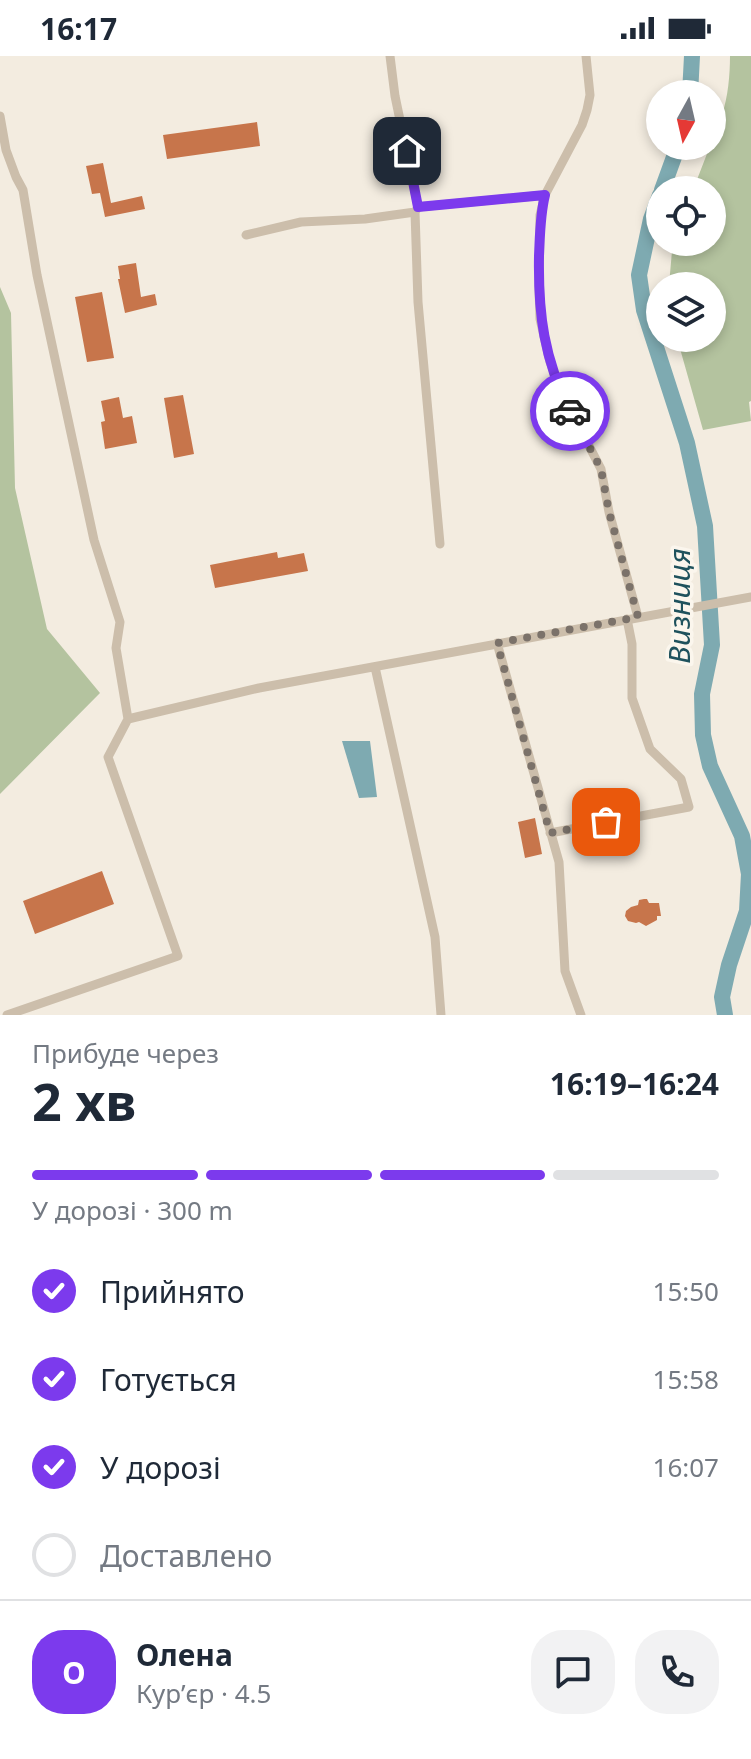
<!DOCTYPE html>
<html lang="uk">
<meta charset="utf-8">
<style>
:root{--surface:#fff;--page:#f2f2f3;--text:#1f2937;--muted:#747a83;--line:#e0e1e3;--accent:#7c3aed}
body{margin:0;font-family:"Noto Sans",sans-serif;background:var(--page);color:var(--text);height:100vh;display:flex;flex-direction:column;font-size:30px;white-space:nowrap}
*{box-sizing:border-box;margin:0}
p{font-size:26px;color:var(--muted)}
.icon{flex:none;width:44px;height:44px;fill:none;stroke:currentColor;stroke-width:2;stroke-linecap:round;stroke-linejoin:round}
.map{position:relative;height:959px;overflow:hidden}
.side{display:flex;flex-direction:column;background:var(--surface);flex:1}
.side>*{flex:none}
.needle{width:52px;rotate:188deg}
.buttons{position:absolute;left:646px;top:24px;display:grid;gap:16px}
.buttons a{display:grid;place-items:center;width:80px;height:80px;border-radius:50%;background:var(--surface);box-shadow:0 4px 12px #0003;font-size:40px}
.pin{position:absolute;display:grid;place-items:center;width:68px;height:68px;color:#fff;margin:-34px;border-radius:16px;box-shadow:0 4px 12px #0006}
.courier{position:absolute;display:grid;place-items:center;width:80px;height:80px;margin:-40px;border:6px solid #7c3aed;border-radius:50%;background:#fff;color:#222;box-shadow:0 2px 10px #0007}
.headline em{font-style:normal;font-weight:700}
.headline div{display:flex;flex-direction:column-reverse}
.headline{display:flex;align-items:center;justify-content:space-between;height:136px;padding:0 32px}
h1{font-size:52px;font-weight:700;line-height:60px}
.bar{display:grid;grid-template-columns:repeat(4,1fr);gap:12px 8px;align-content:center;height:96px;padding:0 32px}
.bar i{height:10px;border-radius:6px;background:var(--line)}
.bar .selected{background:var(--accent)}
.bar p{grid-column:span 4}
.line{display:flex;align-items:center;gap:20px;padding:0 32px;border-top:2px solid var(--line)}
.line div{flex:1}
.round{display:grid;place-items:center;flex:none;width:84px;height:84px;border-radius:32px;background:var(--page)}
ol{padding:0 32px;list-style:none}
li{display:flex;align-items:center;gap:24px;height:88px}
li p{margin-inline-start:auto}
li .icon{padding:8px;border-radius:50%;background:var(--accent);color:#fff;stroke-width:4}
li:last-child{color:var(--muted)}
li i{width:44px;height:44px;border:4px solid var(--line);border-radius:50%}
.status{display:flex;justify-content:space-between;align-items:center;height:56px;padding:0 40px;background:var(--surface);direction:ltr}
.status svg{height:22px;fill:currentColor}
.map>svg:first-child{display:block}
.green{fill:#b4c39f}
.water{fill:#7eaab1}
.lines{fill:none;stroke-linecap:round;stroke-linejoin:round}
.river{stroke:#7eaab1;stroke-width:16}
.building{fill:#c7754b}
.street{stroke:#ccbeab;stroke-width:9}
.done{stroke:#7b726a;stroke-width:8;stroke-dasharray:0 14.4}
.route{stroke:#7c3aed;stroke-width:10}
.labels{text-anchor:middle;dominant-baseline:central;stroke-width:7;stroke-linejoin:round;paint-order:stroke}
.water-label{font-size:30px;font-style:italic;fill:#1f525d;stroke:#fbf6ed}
</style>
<div class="status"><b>16:17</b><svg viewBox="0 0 49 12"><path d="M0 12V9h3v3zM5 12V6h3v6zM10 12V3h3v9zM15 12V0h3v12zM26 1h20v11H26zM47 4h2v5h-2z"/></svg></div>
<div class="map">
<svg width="751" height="959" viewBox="0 0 751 959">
<rect width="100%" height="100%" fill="#f3ece0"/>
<!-- green -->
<path class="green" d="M730,0H751V345L749,346L751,365L703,374L677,282H712V230L669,229L672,195L675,186H712V134H693L710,90H712C713,79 719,70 722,59C728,41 730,19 730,0Z
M0,231L11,257L15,432L47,573L100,637L0,738Z"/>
<!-- water -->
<path class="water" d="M342,685H370L377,741L359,742Z"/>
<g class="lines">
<!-- river -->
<path class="river" d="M690,38L692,0
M662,134L678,90
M660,139L651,163L639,219L644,254L687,387L705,470L712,589L702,638L703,679L710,710L742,780L749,818L747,855L729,909L722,941L725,959"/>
</g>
<!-- building -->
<path class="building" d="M257,66L260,90L167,103L163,79Z
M103,107L111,147L142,140L145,153L105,161L100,137L92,138L86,110Z
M136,207L141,241L155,238L157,249L125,257L118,223H120L118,210Z
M102,236L114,302L87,306L75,241Z
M183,339L194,398L174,402L164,342Z
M119,341L123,362L132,360L137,387L105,393L101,366L105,365L101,345Z
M277,496L278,502L304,497L308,515L215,532L210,509Z
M535,762L542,798L525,802L518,766Z
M102,815L114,848L35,878L23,845Z
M644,843H647L649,847H659L661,860H657V864L646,870L639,866L636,867L628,865L625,860L626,855L631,851L638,849L639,844Z"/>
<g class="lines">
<!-- street -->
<path class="street" d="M390,0L395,40L418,151L415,156L418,246L440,488
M586,0L590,39L587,54L582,69L545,139L540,159L539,233L540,263L550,306L562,338L601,413L609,456L638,561
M0,60L6,94L16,121L23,134L37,219L94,484L120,566L116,592L128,663
M418,151L545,139
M246,179L301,166L365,163L415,156
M497,587L559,806L565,915L581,959
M375,611L435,881L441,959
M550,777L689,751L681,723L650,693L632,642V588L627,563
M7,959L178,900L108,701L128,663L259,632L751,541"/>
</g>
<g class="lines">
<!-- done -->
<path class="done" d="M570,355L601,413L609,456L638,561L497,587L550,777L606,766"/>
<!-- route -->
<path class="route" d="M407,95L418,151L545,139C540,159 540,179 539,200C538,258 544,303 570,355"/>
</g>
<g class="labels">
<!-- water labels -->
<g class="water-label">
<text transform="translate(678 550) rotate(-90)">Визниця</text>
</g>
</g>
</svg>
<div class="buttons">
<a><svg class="needle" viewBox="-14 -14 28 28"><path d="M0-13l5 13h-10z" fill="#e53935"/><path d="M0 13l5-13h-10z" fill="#747a83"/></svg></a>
<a><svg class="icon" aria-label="locate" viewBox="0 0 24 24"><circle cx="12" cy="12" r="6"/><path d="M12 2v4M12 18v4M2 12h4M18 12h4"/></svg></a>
<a><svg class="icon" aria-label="layers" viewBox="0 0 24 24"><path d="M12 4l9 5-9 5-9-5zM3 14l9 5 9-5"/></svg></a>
</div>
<div class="pin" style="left:606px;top:766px;background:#ea580c"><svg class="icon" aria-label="bag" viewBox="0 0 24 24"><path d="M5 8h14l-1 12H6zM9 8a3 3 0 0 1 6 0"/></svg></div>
<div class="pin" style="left:407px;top:95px;background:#1f2937"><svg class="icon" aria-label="home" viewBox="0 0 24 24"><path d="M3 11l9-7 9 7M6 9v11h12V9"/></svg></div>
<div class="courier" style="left:570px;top:355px"><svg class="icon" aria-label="car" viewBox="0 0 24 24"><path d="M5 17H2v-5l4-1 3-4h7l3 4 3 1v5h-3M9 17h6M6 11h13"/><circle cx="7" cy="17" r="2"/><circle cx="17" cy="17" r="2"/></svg></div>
</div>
<section class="side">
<div class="headline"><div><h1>2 хв</h1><p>Прибуде через</p></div><em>16:19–16:24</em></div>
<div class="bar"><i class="selected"></i><i class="selected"></i><i class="selected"></i><i></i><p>У дорозі · 300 m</p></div>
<ol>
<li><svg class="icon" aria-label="check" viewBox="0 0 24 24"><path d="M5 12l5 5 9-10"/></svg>Прийнято<p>15:50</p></li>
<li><svg class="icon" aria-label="check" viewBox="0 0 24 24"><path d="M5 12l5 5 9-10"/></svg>Готується<p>15:58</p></li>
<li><svg class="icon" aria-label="check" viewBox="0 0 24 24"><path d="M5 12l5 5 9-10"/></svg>У дорозі<p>16:07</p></li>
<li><i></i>Доставлено</li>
</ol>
<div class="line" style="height:144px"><b class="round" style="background:var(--accent);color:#fff">О</b><div><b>Олена</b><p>Кур’єр · 4.5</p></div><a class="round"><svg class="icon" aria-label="chat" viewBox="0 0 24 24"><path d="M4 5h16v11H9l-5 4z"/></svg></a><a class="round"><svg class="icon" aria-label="phone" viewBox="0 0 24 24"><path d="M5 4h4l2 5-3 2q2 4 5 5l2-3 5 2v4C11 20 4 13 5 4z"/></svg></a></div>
</section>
